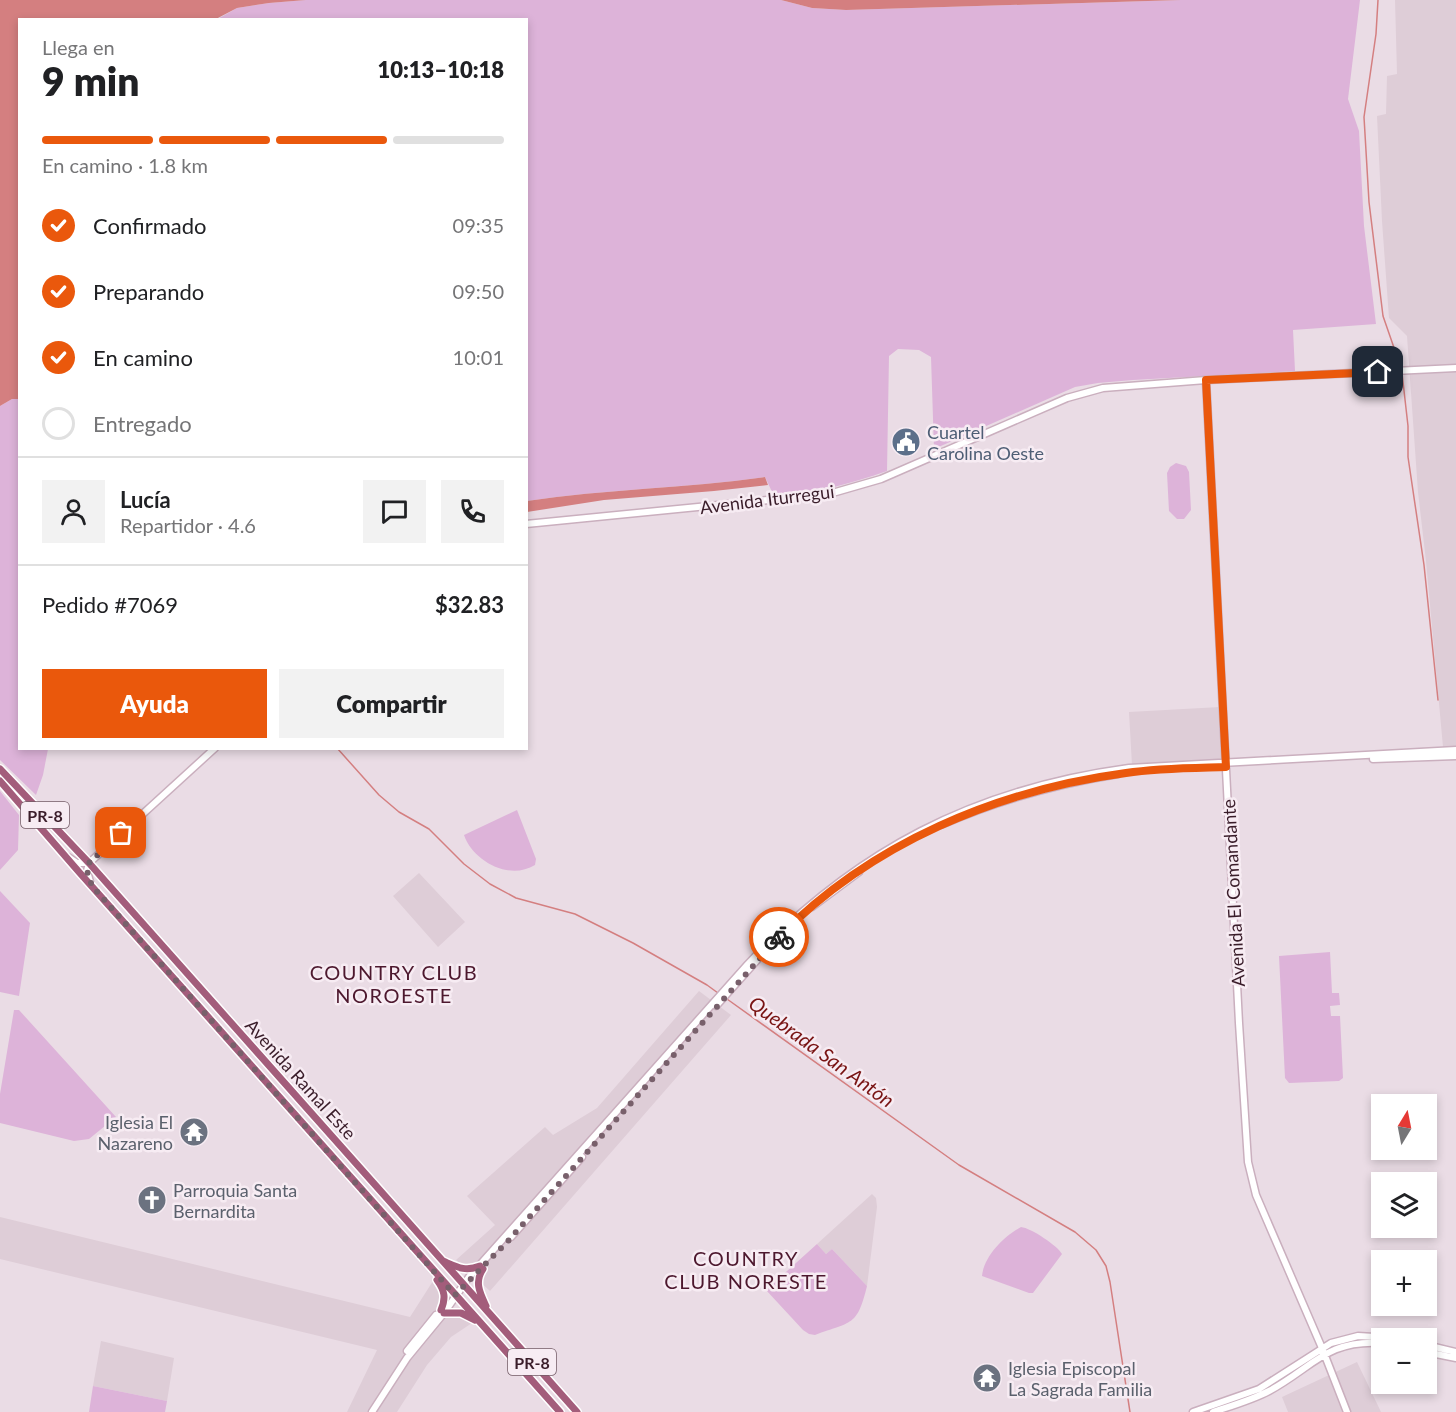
<!DOCTYPE html>
<html lang="es">
<meta charset="utf-8">
<style>
:root{--surface:#fff;--page:#f2f2f2;--text:#202124;--muted:#757577;--line:#e0e0e0;--accent:#ea580c}
body{margin:0;font-family:Lato,sans-serif;background:var(--page);color:var(--text);height:100vh;display:flex;flex-direction:column;font-size:22px;white-space:nowrap}
*{box-sizing:border-box;margin:0}
p{font-size:20px;color:var(--muted)}
.icon{flex:none;width:33px;height:33px;fill:none;stroke:currentColor;stroke-width:2;stroke-linecap:round;stroke-linejoin:round}
.map{position:relative;flex:1;overflow:hidden}
.sheet{position:absolute;left:18px;top:18px;width:510px;height:732px;display:flex;flex-direction:column;background:var(--surface);border-radius:0px;box-shadow:0 3px 9px #0003}
.sheet>*{flex:none}
.needle{width:39px;rotate:10deg}
.buttons{position:absolute;left:1371px;top:1094px;display:grid;gap:12px}
.buttons a{display:grid;place-items:center;width:66px;height:66px;border-radius:0px;background:var(--surface);box-shadow:0 3px 9px #0003;font-size:30px}
.pin{position:absolute;display:grid;place-items:center;width:51px;height:51px;color:#fff;margin:-26px;border-radius:12px;box-shadow:0 3px 9px #0006}
.courier{position:absolute;display:grid;place-items:center;width:60px;height:60px;margin:-30px;border:4px solid #ea580c;border-radius:50%;background:#fff;color:#222;box-shadow:0 2px 8px #0007}
.head em{font-style:normal;font-weight:800}
.head div{display:flex;flex-direction:column-reverse}
.head{display:flex;align-items:center;justify-content:space-between;height:102px;padding:0 24px}
h1{font-size:39px;font-weight:800;line-height:45px}
.bar{display:grid;grid-template-columns:repeat(4,1fr);gap:9px 6px;align-content:center;height:72px;padding:0 24px}
.bar i{height:8px;border-radius:4px;background:var(--line)}
.bar .on{background:var(--accent)}
.bar p{grid-column:span 4}
.line{display:flex;align-items:center;gap:15px;padding:0 24px;border-top:2px solid var(--line)}
.line div{flex:1}
.round{display:grid;place-items:center;flex:none;width:63px;height:63px;border-radius:0px;background:var(--page)}
ol{padding:0 24px;list-style:none}
li{display:flex;align-items:center;gap:18px;height:66px}
li p{margin-inline-start:auto}
li .icon{padding:6px;border-radius:50%;background:var(--accent);color:#fff;stroke-width:4}
li:last-child{color:var(--muted)}
li i{width:33px;height:33px;border:3px solid var(--line);border-radius:50%}
.primary-button{display:flex;gap:12px;margin-top:auto;padding:12px 24px}
.primary-button a{flex:1;height:69px;border-radius:0px;background:var(--accent);color:#fff;font-size:24px;font-weight:800;line-height:69px;text-align:center}
.primary-button a+a{background:var(--page);color:var(--text)}
.map>svg:first-child{display:block}
.built{fill:#decdd7}
.green{fill:#ddb3d9}
.water{fill:#d47f80}
.lines{fill:none;stroke-linecap:round;stroke-linejoin:round}
.stream{stroke:#d47f80;stroke-width:1.5}
.secondary-casing{stroke:#caafbe;stroke-width:9}
.primary-casing{stroke:#fff;stroke-width:10}
.secondary{stroke:#fff;stroke-width:6}
.primary{stroke:#a35d7b;stroke-width:7}
.done{stroke:#78606b;stroke-width:6;stroke-dasharray:0 10.8}
.route{stroke:#ea580c;stroke-width:8}
.labels{text-anchor:middle;dominant-baseline:central;stroke-width:5;stroke-linejoin:round;paint-order:stroke}
.shield{fill:#f7ecf3;stroke:#735b66;stroke-width:1.5}
.shield-label{font-size:16px;font-weight:bold;fill:#3a1d2a}
.service-label{font-size:18px;fill:#4e5e75;stroke:#f7ecf3;text-anchor:start}
.street-label{font-size:18px;fill:#3a1d2a;stroke:#f7ecf3}
.worship-label{font-size:18px;fill:#5b616d;stroke:#f7ecf3;text-anchor:start}
.neighbourhood-label{font-size:20px;letter-spacing:1.5px;fill:#4d182e;stroke:#f7ecf3}
.water-label{font-size:20px;font-style:italic;fill:#791414;stroke:#f7ecf3}
</style>
<div class="map">
<svg width="1456" height="1412" viewBox="0 0 1456 1412">
<rect width="100%" height="100%" fill="#eadce5"/>
<!-- built -->
<path class="built" d="M1395,0H1456V747H1443L1426,561L1418,492L1407,336L1389,318L1382,221L1377,116L1386,114L1387,76L1397,74Z
M1220,707L1221,760L1132,765L1129,712Z
M419,873L465,922L438,947L393,896Z
M699,991L731,1015L490,1291L456,1260L495,1225L467,1196L545,1127L553,1135L597,1108Z
M872,1194L876,1198L877,1207L867,1286L832,1249L826,1254L817,1244Z
M0,1217L410,1317L433,1281L442,1287L450,1307L455,1312L475,1321L451,1337L427,1365L397,1412H347L377,1350L0,1259Z
M101,1341L174,1358L167,1401L93,1386Z
M1357,1362L1381,1412H1288L1282,1397Z"/>
<!-- green -->
<path class="green" d="M306,0H781L812,8L846,10L1181,0H1360L1348,99L1359,131L1364,226L1376,324L1293,330L1295,371L1133,380L1098,383L1075,387L934,449L931,357L919,350L898,349L889,356L887,471C850,484 813,494 774,496L765,477C686,488 606,489 527,501L526,20H216L237,8L269,3Z
M12,399H19L20,748L48,749L43,775L36,795L0,760V406Z
M1176,463L1186,466L1189,472L1191,510L1184,519H1177L1169,511L1167,473L1170,467Z
M0,791L19,815L18,850L0,870Z
M517,810L536,859L535,865C509,881 473,861 464,835Z
M0,891L30,923L19,996L0,992Z
M1330,952L1332,993H1339L1340,1005L1330,1006L1331,1016H1340L1343,1078L1339,1081L1289,1083L1285,1078L1279,956Z
M14,1010H19L116,1117L89,1139L74,1141L0,1123V1094Z
M1021,1227C1031,1228 1058,1246 1062,1254L1033,1293H1029L982,1276C984,1256 1004,1236 1021,1227Z
M817,1244L826,1254L832,1249L867,1286C857,1327 852,1321 815,1335L809,1334L803,1330L766,1290Z
M93,1386L167,1401L165,1412H89Z"/>
<!-- water -->
<path class="water" d="M0,0H306L269,3L237,8L216,19L20,20L19,399H12L0,406Z
M781,0H1181L846,10L812,8Z
M765,477L768,485L714,491L604,500L527,512V501C606,489 686,488 765,477Z"/>
<g class="lines">
<!-- stream -->
<path class="stream" d="M1378,0L1376,34L1364,117L1369,202L1383,316L1401,368
M1402,373L1408,426V457L1424,565L1438,700
M337,748L379,795L399,812L429,829L464,864L490,884L516,898L575,914L633,943L707,985L718,993
M727,999L959,1165L1075,1232L1096,1250L1106,1266L1110,1282L1130,1412"/>
<!-- secondary casing -->
<g class="secondary-casing">
<path id="secondary" d="M1206,380L1239,1023L1248,1162L1256,1195L1322,1348L1347,1412
M526,524L829,494L881,479L1067,398L1103,388L1206,380L1456,368
M1373,759L1456,756
M941,825C998,800 1056,784 1118,774
M68,857L77,863H89
M89,863L215,748
M89,863L87,871L90,882
M812,907L859,872
M716,1006L757,960
M511,1237L582,1157
M1426,1345L1456,1352
M407,1351L436,1315
M1426,1352L1456,1358
M372,1412L407,1358L444,1313L469,1277L748,964C856,850 974,789 1129,768L1456,750
M1193,1412L1259,1389L1331,1343L1358,1336L1391,1338
M1213,1412C1231,1406 1252,1400 1269,1391C1312,1368 1327,1339 1382,1343"/>
</g>
<!-- primary casing -->
<g class="primary-casing">
<path id="primary" d="M0,769L89,863L577,1412
M0,781L79,872L560,1412
M443,1261C457,1267 465,1272 480,1266
M483,1269C474,1282 480,1293 486,1306
M437,1280C445,1291 446,1298 441,1310
M444,1313H461L475,1320"/>
</g>
<!-- secondary -->
<use href="#secondary" class="secondary"/>
<!-- primary -->
<use href="#primary" class="primary"/>
</g>
<g class="lines">
<!-- done -->
<path class="done" d="M121,833L89,863L87,871L92,886L455,1295L508,1241L779,937"/>
<!-- route -->
<path class="route" d="M779,937C871,843 998,790 1126,773C1159,768 1193,768 1226,767L1206,380L1378,372"/>
</g>
<!-- icons -->
<defs>
<g id="civic-disc" transform="scale(1.5)"><circle r="9.5" fill="#5c6f8a" stroke="#f7ecf3"/><path d="M-.6-6.5H3V-4.5H.6V-3L4-1V1h2V6H-6V1h2V-1L-.6-3ZM-1.2 2.5V6h2.4V2.5Z" fill="#fff"/></g>
<g id="temple-disc" transform="scale(1.5)"><circle r="9.5" fill="#6b7280" stroke="#f7ecf3"/><path d="M0-6L5-2H3V0L6.5 2.5H4V6H1.5V3h-3V6H-4V2.5H-6.5L-3 0V-2H-5Z" fill="#fff"/></g>
<g id="church-disc" transform="scale(1.5)"><circle r="9.5" fill="#6b7280" stroke="#f7ecf3"/><path d="M-1.2-6h2.4v3.5h3.3v2.4h-3.3V6h-2.4V-.1h-3.3v-2.4h3.3Z" fill="#fff"/></g>
</defs>
<g fill-rule="evenodd">
<use href="#civic-disc" x="906" y="442"/>
<use href="#temple-disc" x="194" y="1132"/>
<use href="#church-disc" x="152" y="1200"/>
<use href="#temple-disc" x="987" y="1378"/>
</g>
<g class="labels">
<!-- shield labels -->
<g class="shield">
<rect x="21" y="802" width="48" height="26" rx="4.5"/>
<rect x="508" y="1349" width="48" height="26" rx="4.5"/>
</g>
<g class="shield-label">
<text x="45" y="815">PR-8</text>
<text x="532" y="1362">PR-8</text>
</g>
<!-- service labels -->
<g class="service-label">
<text x="927" y="432">Cuartel<tspan x="927" dy="21">Carolina Oeste</tspan></text>
</g>
<!-- street labels -->
<g class="street-label">
<text transform="translate(767 499) rotate(-7)">Avenida Iturregui</text>
<text transform="translate(1233 893) rotate(-93)">Avenida El Comandante</text>
<text transform="translate(301 1079) rotate(48)">Avenida Ramal Este</text>
</g>
<!-- worship labels -->
<g class="worship-label">
<text x="173" y="1122" text-anchor="end">Iglesia El<tspan x="173" dy="21">Nazareno</tspan></text>
<text x="173" y="1190">Parroquia Santa<tspan x="173" dy="21">Bernardita</tspan></text>
<text x="1008" y="1368">Iglesia Episcopal<tspan x="1008" dy="21">La Sagrada Familia</tspan></text>
</g>
<!-- neighbourhood labels -->
<g class="neighbourhood-label">
<text x="394" y="972">COUNTRY CLUB<tspan x="394" dy="23">NOROESTE</tspan></text>
<text x="746" y="1258">COUNTRY<tspan x="746" dy="23">CLUB NORESTE</tspan></text>
</g>
<!-- water labels -->
<g class="water-label">
<text transform="translate(822 1051) rotate(36)">Quebrada San Antón</text>
</g>
</g>
</svg>
<div class="buttons">
<a><svg class="needle" viewBox="-14 -14 28 28"><path d="M0-13l5 13h-10z" fill="#e53935"/><path d="M0 13l5-13h-10z" fill="#757577"/></svg></a>
<a><svg class="icon" aria-label="layers" viewBox="0 0 24 24"><path d="M12 4l9 5-9 5-9-5zM3 14l9 5 9-5"/></svg></a>
<a>+</a>
<a>−</a>
</div>
<div class="pin" style="left:121px;top:833px;background:#ea580c"><svg class="icon" aria-label="bag" viewBox="0 0 24 24"><path d="M5 8h14l-1 12H6zM9 8a3 3 0 0 1 6 0"/></svg></div>
<div class="pin" style="left:1378px;top:372px;background:#1f2937"><svg class="icon" aria-label="home" viewBox="0 0 24 24"><path d="M3 11l9-7 9 7M6 9v11h12V9"/></svg></div>
<div class="courier" style="left:779px;top:937px"><svg class="icon" aria-label="bike" viewBox="0 0 24 24"><circle cx="6" cy="16" r="4"/><circle cx="18" cy="16" r="4"/><path d="M6 16l4-8h5l3 8M10 8l3 8H6M13 5h3"/></svg></div>
<section class="sheet">
<div class="head"><div><h1>9 min</h1><p>Llega en</p></div><em>10:13–10:18</em></div>
<div class="bar"><i class="on"></i><i class="on"></i><i class="on"></i><i></i><p>En camino · 1.8 km</p></div>
<ol>
<li><svg class="icon" aria-label="check" viewBox="0 0 24 24"><path d="M5 12l5 5 9-10"/></svg>Confirmado<p>09:35</p></li>
<li><svg class="icon" aria-label="check" viewBox="0 0 24 24"><path d="M5 12l5 5 9-10"/></svg>Preparando<p>09:50</p></li>
<li><svg class="icon" aria-label="check" viewBox="0 0 24 24"><path d="M5 12l5 5 9-10"/></svg>En camino<p>10:01</p></li>
<li><i></i>Entregado</li>
</ol>
<div class="line" style="height:108px"><a class="round"><svg class="icon" aria-label="person" viewBox="0 0 24 24"><circle cx="12" cy="8" r="4"/><path d="M4 21q1-7 8-7t8 7"/></svg></a><div><b>Lucía</b><p>Repartidor · 4.6</p></div><a class="round"><svg class="icon" aria-label="chat" viewBox="0 0 24 24"><path d="M4 5h16v11H9l-5 4z"/></svg></a><a class="round"><svg class="icon" aria-label="phone" viewBox="0 0 24 24"><path d="M5 4h4l2 5-3 2q2 4 5 5l2-3 5 2v4C11 20 4 13 5 4z"/></svg></a></div>
<div class="line" style="height:78px"><div>Pedido #7069</div><b>$32.83</b></div>
<div class="primary-button"><a>Ayuda</a><a>Compartir</a></div>
</section>
</div>
